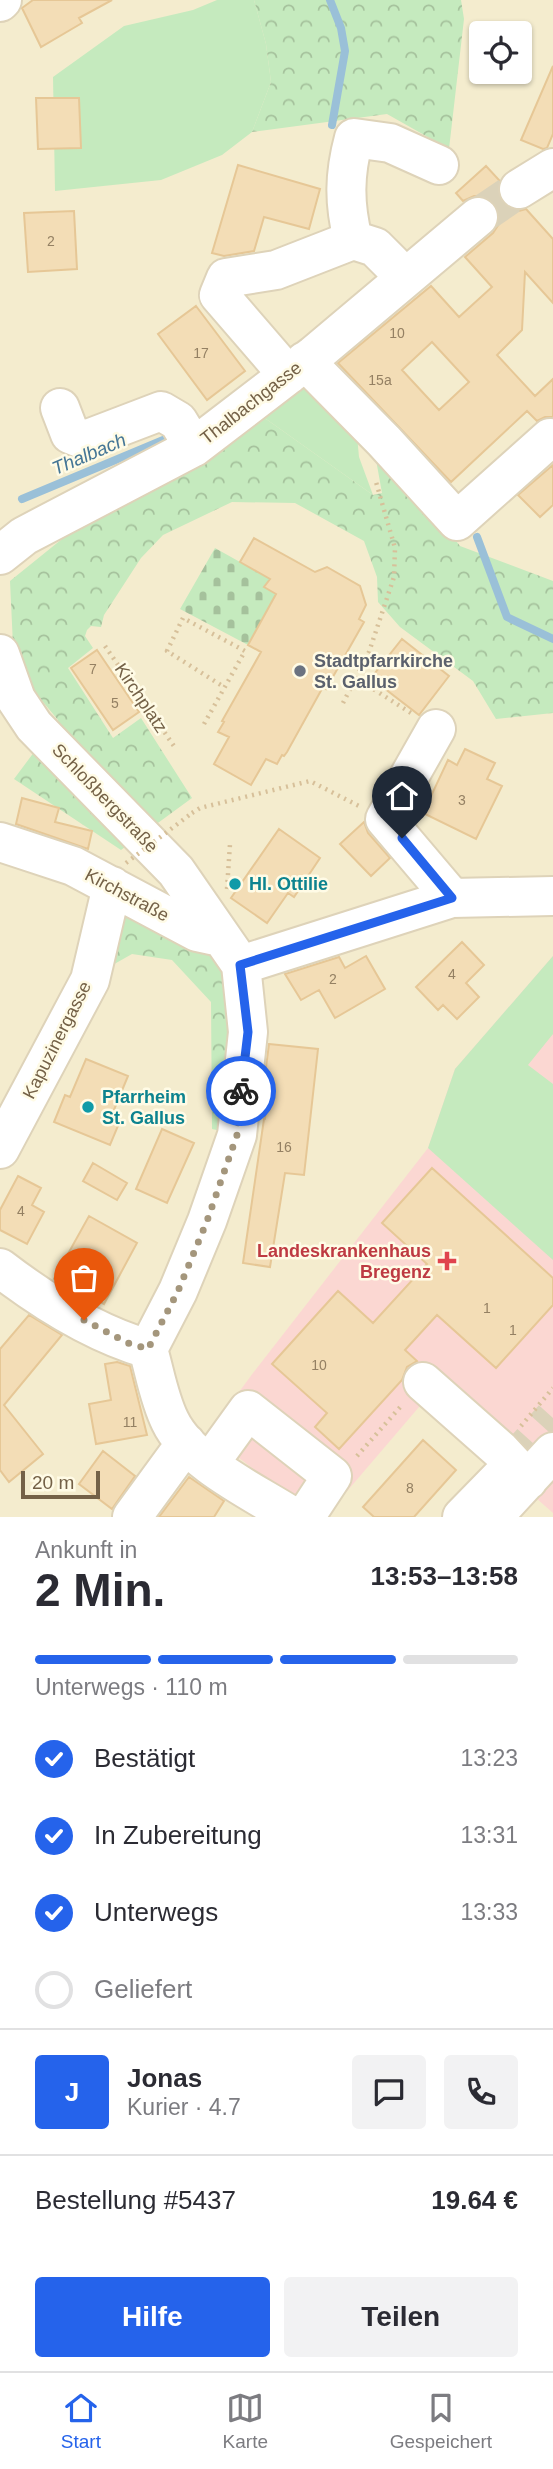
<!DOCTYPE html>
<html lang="de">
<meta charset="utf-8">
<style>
:root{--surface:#fff;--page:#f2f2f3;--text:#2b2b33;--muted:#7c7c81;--line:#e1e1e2;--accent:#2563eb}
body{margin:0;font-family:Arial,sans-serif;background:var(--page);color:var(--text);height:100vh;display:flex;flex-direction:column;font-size:26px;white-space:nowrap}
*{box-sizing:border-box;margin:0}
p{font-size:23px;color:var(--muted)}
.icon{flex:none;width:38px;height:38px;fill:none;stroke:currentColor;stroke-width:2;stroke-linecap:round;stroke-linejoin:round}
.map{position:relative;height:1517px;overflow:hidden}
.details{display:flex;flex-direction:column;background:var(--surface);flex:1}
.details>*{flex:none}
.tools{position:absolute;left:469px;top:21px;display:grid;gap:14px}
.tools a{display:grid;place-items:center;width:63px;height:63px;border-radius:7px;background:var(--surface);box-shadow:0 2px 5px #0004;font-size:35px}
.scale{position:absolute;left:21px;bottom:18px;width:79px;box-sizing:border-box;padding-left:7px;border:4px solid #746147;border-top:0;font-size:19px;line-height:24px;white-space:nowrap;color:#746147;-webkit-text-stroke:5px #fffbe6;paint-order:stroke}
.pin{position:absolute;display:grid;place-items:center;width:60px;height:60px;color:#fff;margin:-72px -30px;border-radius:50% 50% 50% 0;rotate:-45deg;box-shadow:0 0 7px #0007}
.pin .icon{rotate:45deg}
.courier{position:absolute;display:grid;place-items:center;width:70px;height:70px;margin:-35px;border:5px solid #2563eb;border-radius:50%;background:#fff;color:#222;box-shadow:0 2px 9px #0007}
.overview em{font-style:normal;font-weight:800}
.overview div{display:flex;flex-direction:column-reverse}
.overview{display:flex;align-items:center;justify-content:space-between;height:119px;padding:0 35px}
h1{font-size:46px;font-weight:800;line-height:52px}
.bar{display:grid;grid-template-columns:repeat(4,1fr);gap:10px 7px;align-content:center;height:84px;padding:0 35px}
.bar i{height:9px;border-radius:5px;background:var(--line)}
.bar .selected{background:var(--accent)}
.bar p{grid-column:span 4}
.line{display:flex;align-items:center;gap:18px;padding:0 35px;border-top:2px solid var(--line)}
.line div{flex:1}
.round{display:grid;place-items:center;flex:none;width:74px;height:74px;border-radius:7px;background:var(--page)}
ol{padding:0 35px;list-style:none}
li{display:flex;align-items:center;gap:21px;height:77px}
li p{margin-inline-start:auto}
li .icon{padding:7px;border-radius:50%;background:var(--accent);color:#fff;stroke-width:4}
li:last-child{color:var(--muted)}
li i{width:38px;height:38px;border:4px solid var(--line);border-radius:50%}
.button{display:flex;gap:14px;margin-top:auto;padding:14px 35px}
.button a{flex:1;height:80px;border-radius:7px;background:var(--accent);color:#fff;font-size:28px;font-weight:800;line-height:80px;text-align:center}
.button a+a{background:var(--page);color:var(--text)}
.dock{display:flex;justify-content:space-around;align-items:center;height:98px;border-top:2px solid var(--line);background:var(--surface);font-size:19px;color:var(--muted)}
.dock a{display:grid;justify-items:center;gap:4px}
.dock .selected{color:var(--accent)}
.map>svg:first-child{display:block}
.residential{fill:#f4ecce;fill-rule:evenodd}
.medical{fill:#fbd7d2}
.grass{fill:#c5eabe}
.forest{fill:url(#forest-crowns)}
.cemetery{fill:url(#cemetery-stones)}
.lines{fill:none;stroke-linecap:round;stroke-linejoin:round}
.stream{stroke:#9ac0d8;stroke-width:8}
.building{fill:#f3ddb6;stroke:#e6c796;stroke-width:2;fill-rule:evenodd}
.minor-tunnel{stroke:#dbd2b9;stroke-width:38;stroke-dasharray:38 19;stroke-linecap:butt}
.minor-casing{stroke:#ded3b9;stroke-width:42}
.path{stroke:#d7c09a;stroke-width:4.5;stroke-dasharray:2 5;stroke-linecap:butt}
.minor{stroke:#fff;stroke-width:38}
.path-bridge{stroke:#d7c09a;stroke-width:4.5;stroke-dasharray:2 5;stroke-linecap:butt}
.done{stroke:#a4967c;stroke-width:7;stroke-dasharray:0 12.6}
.route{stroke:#2563eb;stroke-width:9}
.worship-dot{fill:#6b7280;stroke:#fffbe6;stroke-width:2.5}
.culture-dot{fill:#0f9aa8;stroke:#fffbe6;stroke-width:2.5}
.health-dot{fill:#e0444e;stroke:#fffbe6;stroke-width:2.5}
.labels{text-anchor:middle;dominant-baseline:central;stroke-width:5;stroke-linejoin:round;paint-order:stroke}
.number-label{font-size:14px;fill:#948063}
.street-label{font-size:18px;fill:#746147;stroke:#fffbe6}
.worship-label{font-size:18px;font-weight:bold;fill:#5b616d;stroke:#fffbe6;text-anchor:start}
.culture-label{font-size:18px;font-weight:bold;fill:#0d838f;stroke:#fffbe6;text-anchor:start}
.health-label{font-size:18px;font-weight:bold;fill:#be3a42;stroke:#fffbe6;text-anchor:end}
.water-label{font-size:19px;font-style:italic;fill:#457696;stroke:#fffbe6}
</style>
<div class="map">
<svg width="553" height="1517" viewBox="0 0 553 1517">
<defs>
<pattern id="forest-crowns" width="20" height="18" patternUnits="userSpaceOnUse" patternTransform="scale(1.75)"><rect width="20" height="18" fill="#c5eabe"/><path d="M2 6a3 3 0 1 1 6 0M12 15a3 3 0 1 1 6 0" fill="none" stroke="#a5c19c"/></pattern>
<pattern id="cemetery-stones" width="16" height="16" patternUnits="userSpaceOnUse" patternTransform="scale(1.75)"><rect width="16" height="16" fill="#c5eabe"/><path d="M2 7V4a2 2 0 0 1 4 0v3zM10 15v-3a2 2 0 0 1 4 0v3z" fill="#a5c19c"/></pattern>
</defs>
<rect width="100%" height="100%" fill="#fdf8df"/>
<!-- residential -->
<path class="residential" d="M0,0H553V1517H0ZM481,33H520V72H481Z"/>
<!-- medical -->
<path class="medical" d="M553,956V1513L425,1400L325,1517H316L208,1434L253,1373L428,1148L455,1069Z"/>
<!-- grass -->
<path class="grass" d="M217,0H254L266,44L271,82L252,132L222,155L161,180L55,191L53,77L124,26L193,10Z
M301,380L356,425L359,457L373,495L259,414Z
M553,956V1034L528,1065L553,1084V1260L428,1148L455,1069Z"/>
<!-- forest -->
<path class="forest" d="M254,0H461L464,19L449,149L387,114L252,132L271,82L266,44Z
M259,414L373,495L382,493L371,432L460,546L553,581V713L496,719L473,681L400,627L378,602L377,577L364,541L295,503L232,502L163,535L141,558L104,615L101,627L91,626L87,630L85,636L93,648L68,668L113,738L141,718L192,798L121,850L14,779L58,720L14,667L10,581L62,539L152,486Z
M121,899L207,944L232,971L231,1133L212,1129L211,1002L172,960L132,954L102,971Z"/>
<!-- cemetery -->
<path class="cemetery" d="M215,548L270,579L265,587L276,594L248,645L180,609Z"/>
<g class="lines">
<!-- stream -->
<path class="stream" d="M330,0L341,28L345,51L332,125
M22,499L168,438
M477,537L507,617L553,639"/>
</g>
<!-- building -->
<path class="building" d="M33,0H112L79,18L82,23L41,47L22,8Z
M553,66V134L547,148L543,149L521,140Z
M36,98H79L81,148L38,149Z
M238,165L320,189L309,229L264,217L254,251L224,256L212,253Z
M486,166L499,180L497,190L501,201L509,209L519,211L526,209L553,239V303L525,272L522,330L497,355L535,396L553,379V417H545L537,421L527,411L451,482L338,363L431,286L459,317L492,287L465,257L493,233L499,224V213L495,203L486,197L474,196L463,201L456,193ZM432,342L469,382L439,410L402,370Z
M74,211L77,269L28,272L24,213Z
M196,306L245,371L207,400L158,334Z
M553,465V505L540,517L518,495Z
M254,538L315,572L327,567L360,586L366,605L359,619L364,622L326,689L323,687L287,752L284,756L282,755L277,764L266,759L251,785L214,764L229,737L218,732L224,722L222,721L261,652L248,645L276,594L264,587L270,579L240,562Z
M402,639L449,676L419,715L371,678Z
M97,650L139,712L113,730L71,668Z
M465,749L495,763L487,779L502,786L476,839L423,813L448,760L457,765Z
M22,798L59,808L55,822L92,831L88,849L16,824Z
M364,822L368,833L390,858L371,876L340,844Z
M279,829L320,858L294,897L288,893L267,923L231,898Z
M462,942L484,965L466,983L479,997L457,1019L443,1005L438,1010L416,987Z
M366,956L385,989L335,1018L319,990L301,1000L285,974L339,957L345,968Z
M269,1044L318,1049L304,1175L285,1173L270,1267L243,1263L264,1119H265L269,1075H265Z
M86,1059L128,1076L111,1117L120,1121L110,1145L54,1122L65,1095L70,1097Z
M162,1129L194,1143L167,1203L136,1189Z
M93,1163L127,1183L117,1200L83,1181Z
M432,1168L553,1278V1305L496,1368L437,1315L405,1350L417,1361L407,1367L402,1380L339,1449L315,1427L327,1413L272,1364L338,1291L373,1323L427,1264L382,1223Z
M18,1176L41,1188L32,1205L44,1212L27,1244L0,1230V1210Z
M89,1216L137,1243L104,1304L77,1288L75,1292L54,1279Z
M29,1315L62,1335L4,1405L43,1454L9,1482L0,1470V1349Z
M117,1362L130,1366L147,1435L96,1444L89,1404L111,1400L105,1364Z
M423,1440L456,1470L414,1517H374L363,1507Z
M103,1451L135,1476L112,1509L79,1484Z
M189,1477L224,1501L214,1517H159Z"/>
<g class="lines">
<!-- minor-tunnel -->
<path class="minor-tunnel" d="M478,217L519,189
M506,1470L553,1418"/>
<!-- minor casing -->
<g class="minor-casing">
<path id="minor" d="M0,2L2,0
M519,189L553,168
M353,240C344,203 344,175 354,138L390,143L439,165
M305,361L384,441L457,521L550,438
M288,375L219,295L226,278L276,270L353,240L375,247L405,277
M60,408L70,434L85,440L161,411L178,421L194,447
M0,555L24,536L194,447L314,355L478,217
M0,654L16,699L34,726L176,871L241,965
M436,729L385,819L452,898
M0,842L73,866L197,932L220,937
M241,965L248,1032L237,1135L207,1221L178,1291L148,1349C155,1373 159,1399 170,1421C190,1463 256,1493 293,1517
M241,965L452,898L553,896
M0,1149L90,980L112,886
M0,1268C43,1301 96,1334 148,1349
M423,1382L500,1450L528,1480
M209,1464L248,1410L332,1476L305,1517
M132,1517L186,1443
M462,1517L503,1475
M493,1517L553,1452"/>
</g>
<!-- path -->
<path class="path" d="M105,646L176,749
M356,678L411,713
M343,703L369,652L394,577L395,548L376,482
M204,724L245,651L183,618L167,651L224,687
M192,813L200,808L310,781L359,806
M227,889L230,844
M521,1426L553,1388
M357,1456L402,1405"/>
<!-- minor -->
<use href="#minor" class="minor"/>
<!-- path-bridge -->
<path class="path-bridge" d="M126,863L192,813"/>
</g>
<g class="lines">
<!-- done -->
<path class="done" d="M84,1320L128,1343L148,1349L178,1291L207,1221L237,1135L241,1091"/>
<!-- route -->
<path class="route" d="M241,1091L248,1032L240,965L452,898L402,838"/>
</g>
<!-- markers -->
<circle class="worship-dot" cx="300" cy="671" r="7"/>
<g class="culture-dot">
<circle cx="235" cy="884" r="7"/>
<circle cx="88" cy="1107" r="7"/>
</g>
<path class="health-dot" d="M443.5 1250.5h7v7h7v7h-7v7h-7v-7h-7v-7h7z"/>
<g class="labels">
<!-- number labels -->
<g class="number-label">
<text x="51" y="241">2</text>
<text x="397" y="333">10</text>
<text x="201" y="353">17</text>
<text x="380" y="380">15a</text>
<text x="93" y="669">7</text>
<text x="115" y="703">5</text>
<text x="462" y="800">3</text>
<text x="452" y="974">4</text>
<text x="333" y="979">2</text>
<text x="284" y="1147">16</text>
<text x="21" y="1211">4</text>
<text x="487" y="1308">1</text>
<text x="513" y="1330">1</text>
<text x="319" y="1365">10</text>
<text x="130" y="1422">11</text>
<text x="410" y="1488">8</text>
</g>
<!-- street labels -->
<g class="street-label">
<text transform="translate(251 403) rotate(-38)">Thalbachgasse</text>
<text transform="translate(141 698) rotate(56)">Kirchplatz</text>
<text transform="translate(105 798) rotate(46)">Schloßbergstraße</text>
<text transform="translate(127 895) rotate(28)">Kirchstraße</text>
<text transform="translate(57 1040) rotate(-63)">Kapuzinergasse</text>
</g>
<!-- worship labels -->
<g class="worship-label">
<text x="314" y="661">Stadtpfarrkirche<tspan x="314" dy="21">St. Gallus</tspan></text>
</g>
<!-- culture labels -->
<g class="culture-label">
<text x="249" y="884">Hl. Ottilie</text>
<text x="102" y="1097">Pfarrheim<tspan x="102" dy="21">St. Gallus</tspan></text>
</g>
<!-- health labels -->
<g class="health-label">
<text x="431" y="1251">Landeskrankenhaus<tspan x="431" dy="21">Bregenz</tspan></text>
</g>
<!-- water labels -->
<g class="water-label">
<text transform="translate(89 454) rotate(-23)">Thalbach</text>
</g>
</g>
</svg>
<div class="tools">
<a><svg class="icon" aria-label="locate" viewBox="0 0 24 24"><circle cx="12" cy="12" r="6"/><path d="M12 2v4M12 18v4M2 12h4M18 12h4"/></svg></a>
</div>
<div class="scale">20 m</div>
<div class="pin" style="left:84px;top:1320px;background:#ea580c"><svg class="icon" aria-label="bag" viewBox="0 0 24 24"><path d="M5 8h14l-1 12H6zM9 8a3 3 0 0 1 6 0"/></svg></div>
<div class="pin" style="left:402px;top:838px;background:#1f2937"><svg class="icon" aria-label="home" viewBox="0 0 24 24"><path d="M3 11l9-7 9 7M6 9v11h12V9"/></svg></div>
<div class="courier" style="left:241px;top:1091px"><svg class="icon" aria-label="bike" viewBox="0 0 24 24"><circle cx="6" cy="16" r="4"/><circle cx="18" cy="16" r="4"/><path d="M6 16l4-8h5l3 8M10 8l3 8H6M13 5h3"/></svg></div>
</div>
<section class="details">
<div class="overview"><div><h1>2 Min.</h1><p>Ankunft in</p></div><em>13:53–13:58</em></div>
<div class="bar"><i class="selected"></i><i class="selected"></i><i class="selected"></i><i></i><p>Unterwegs · 110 m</p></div>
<ol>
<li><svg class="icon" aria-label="check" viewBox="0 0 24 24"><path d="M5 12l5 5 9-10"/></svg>Bestätigt<p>13:23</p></li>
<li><svg class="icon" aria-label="check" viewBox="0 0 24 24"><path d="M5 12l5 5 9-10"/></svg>In Zubereitung<p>13:31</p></li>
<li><svg class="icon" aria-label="check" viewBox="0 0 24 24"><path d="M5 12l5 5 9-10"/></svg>Unterwegs<p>13:33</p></li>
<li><i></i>Geliefert</li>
</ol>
<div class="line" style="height:126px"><b class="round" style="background:var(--accent);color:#fff">J</b><div><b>Jonas</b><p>Kurier · 4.7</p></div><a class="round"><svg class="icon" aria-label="chat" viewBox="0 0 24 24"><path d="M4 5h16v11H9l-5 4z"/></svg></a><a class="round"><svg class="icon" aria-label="phone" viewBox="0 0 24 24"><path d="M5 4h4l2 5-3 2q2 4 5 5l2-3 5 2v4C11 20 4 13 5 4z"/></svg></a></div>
<div class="line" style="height:91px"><div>Bestellung #5437</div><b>19.64 €</b></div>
<div class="button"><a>Hilfe</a><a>Teilen</a></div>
</section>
<nav class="dock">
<a class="selected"><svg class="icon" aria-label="home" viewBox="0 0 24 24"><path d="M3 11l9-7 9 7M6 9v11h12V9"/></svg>Start</a>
<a><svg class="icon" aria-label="map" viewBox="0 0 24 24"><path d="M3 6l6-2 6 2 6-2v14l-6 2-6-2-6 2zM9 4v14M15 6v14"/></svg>Karte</a>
<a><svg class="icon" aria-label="saved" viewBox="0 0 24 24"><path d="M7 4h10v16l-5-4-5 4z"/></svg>Gespeichert</a>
</nav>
